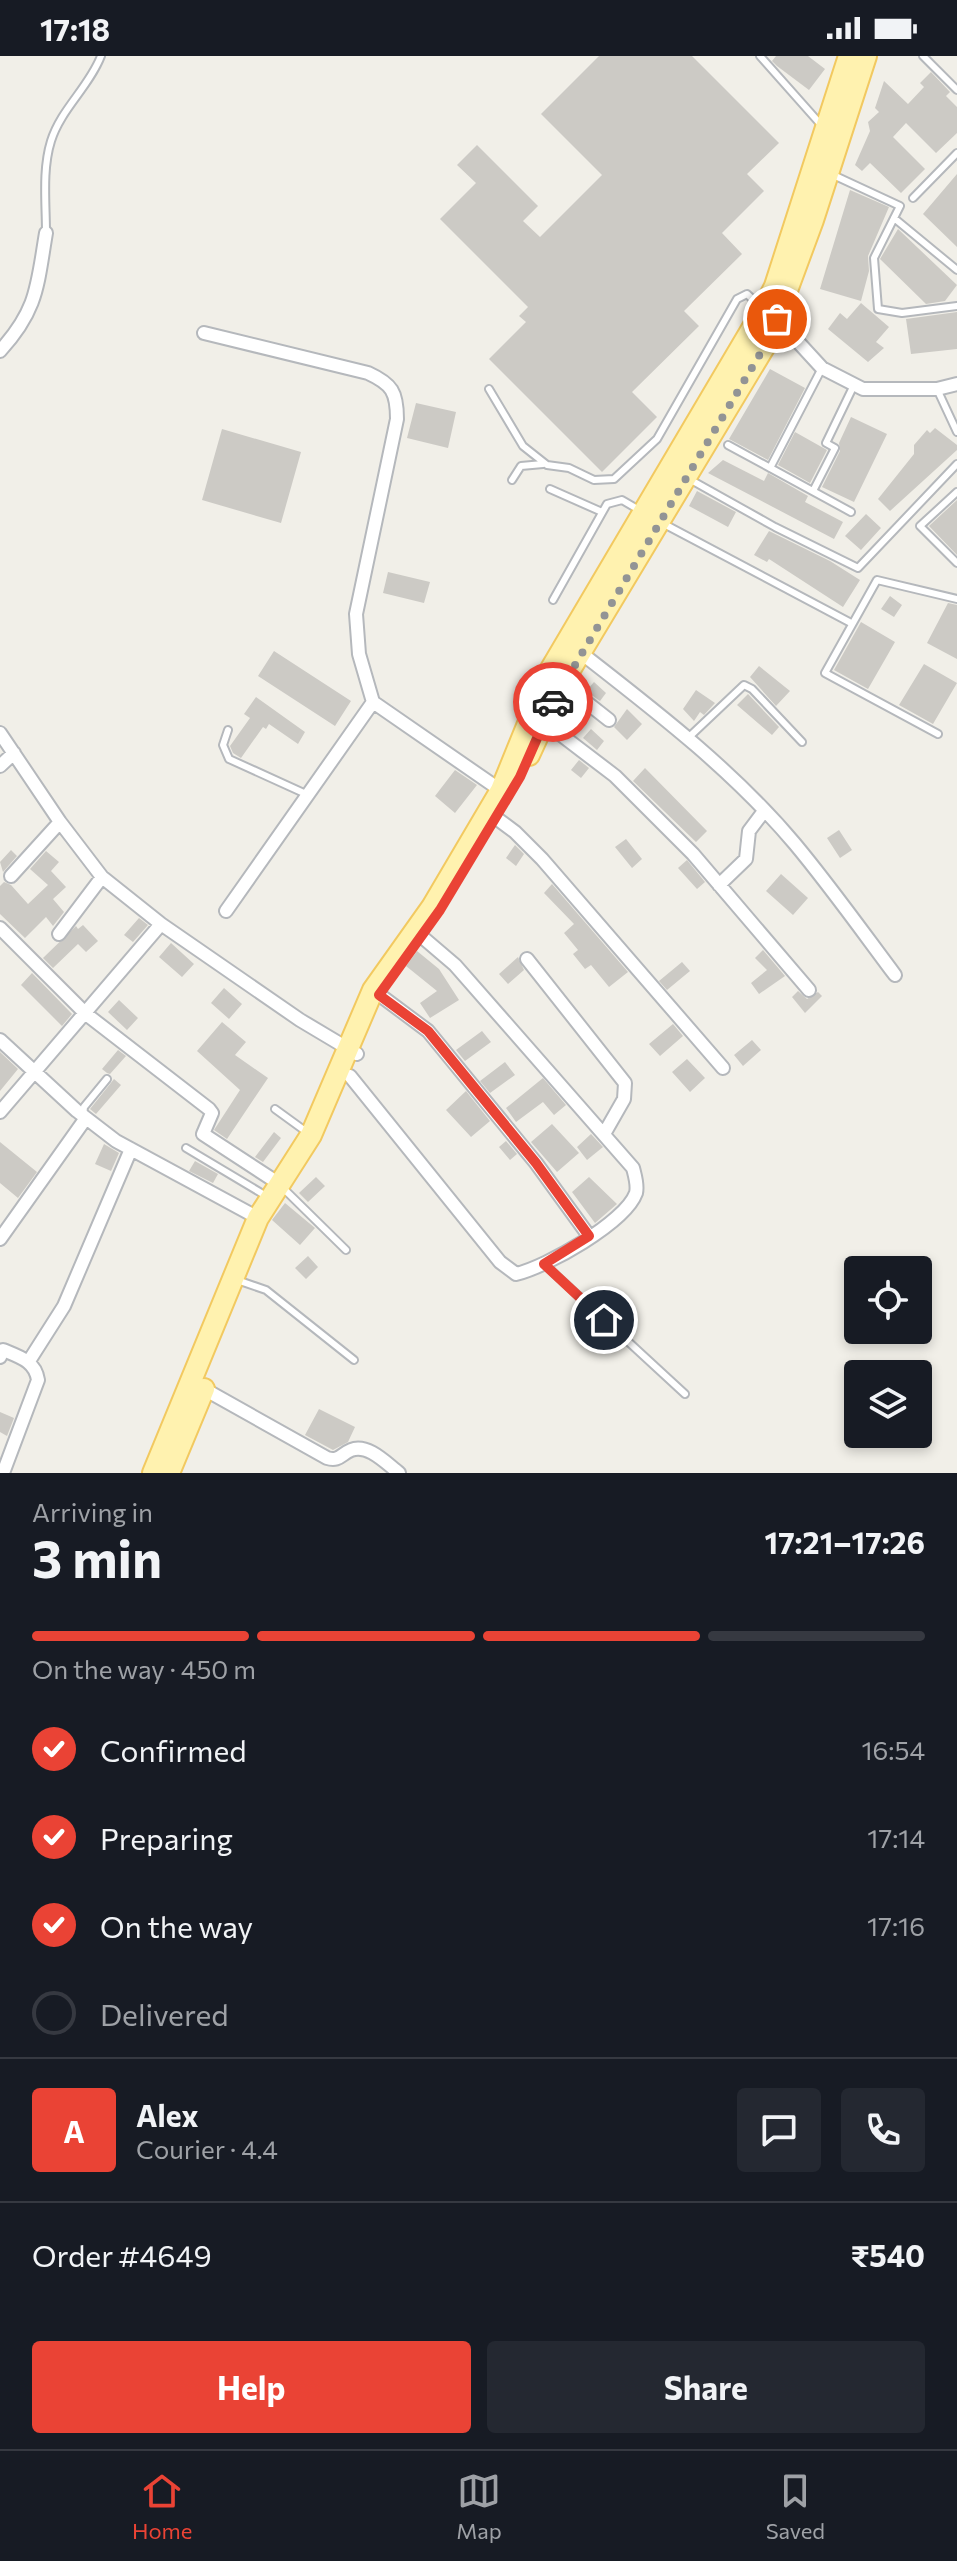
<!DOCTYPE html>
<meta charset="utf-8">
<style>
:root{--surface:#171b24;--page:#242831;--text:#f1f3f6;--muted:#9ea1a6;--line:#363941;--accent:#ea4335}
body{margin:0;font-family:Commissioner,sans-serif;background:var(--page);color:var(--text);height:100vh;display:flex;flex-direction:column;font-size:30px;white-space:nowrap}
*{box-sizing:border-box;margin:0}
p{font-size:26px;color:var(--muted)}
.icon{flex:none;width:44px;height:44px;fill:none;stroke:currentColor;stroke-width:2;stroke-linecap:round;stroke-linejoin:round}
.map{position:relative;height:1417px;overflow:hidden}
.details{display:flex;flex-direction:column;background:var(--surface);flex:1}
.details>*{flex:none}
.tools{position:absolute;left:844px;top:1200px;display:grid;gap:16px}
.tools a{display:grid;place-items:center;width:88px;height:88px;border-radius:8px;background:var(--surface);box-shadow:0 4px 12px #0003;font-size:40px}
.pin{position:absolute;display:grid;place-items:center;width:68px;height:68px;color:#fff;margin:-34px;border:4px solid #fff;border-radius:50%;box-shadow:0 2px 8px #0007}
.courier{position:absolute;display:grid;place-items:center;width:80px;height:80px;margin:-40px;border:6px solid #ea4335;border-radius:50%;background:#fff;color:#222;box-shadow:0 2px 10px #0007}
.overview em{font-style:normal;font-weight:700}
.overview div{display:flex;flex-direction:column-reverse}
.overview{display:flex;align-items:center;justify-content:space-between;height:136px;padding:0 32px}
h1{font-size:52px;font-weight:700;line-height:60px}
.bar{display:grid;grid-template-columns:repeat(4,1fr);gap:12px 8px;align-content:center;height:96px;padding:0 32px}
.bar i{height:10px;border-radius:6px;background:var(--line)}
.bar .selected{background:var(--accent)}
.bar p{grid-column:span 4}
.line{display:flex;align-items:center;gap:20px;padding:0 32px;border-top:2px solid var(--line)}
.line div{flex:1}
.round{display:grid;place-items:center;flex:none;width:84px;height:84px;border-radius:8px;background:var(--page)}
ol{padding:0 32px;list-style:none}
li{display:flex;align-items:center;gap:24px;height:88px}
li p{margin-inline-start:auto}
li .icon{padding:8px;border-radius:50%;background:var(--accent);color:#fff;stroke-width:4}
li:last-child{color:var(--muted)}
li i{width:44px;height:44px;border:4px solid var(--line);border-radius:50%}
.cta{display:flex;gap:16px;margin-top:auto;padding:16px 32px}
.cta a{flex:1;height:92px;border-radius:8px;background:var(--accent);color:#fff;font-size:32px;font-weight:700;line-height:92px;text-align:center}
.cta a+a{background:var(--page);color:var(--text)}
.status{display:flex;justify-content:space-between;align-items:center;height:56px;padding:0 40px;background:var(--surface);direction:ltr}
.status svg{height:22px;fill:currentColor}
.dock{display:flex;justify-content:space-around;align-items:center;height:112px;border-top:2px solid var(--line);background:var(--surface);font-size:22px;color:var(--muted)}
.dock a{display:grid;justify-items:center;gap:4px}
.dock .selected{color:var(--accent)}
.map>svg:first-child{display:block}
.building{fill:#cccac5}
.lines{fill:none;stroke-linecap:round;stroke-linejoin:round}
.service-casing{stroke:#b5b8bc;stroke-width:10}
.minor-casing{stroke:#b5b8bc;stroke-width:16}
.primary-casing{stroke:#f2c960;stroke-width:24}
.service{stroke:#fff;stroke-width:6}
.minor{stroke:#fff;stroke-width:12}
.primary{stroke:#fff2af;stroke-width:20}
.done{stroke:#929495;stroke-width:8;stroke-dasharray:0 14.4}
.route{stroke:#ea4335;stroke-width:10}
</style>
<div class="status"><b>17:18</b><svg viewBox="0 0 49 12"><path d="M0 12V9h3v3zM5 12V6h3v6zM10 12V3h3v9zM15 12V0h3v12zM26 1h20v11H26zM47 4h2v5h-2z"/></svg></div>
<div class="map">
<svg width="957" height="1417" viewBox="0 0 957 1417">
<rect width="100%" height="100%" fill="#f1efe8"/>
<!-- building -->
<path class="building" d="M599,0H692L779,87L747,118L764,135L722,177L742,198L684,255L699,270L632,336L657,361L602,416L489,303L526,266L519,260L528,251L440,163L476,127L457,109L477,89L538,150L523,165L540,181L602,119L541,58Z
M776,0H808L825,13L809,34L777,10L772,5Z
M931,16L950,36L946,40L957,51V77L936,97L906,67L893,81L925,113L901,137L870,107L862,115L855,109L870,75L868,66L879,56L875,52L884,25L908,48L924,31L920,27Z
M957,118V191L923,158Z
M850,134L889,151L868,200L869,215L861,245L820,233Z
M898,173L957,229L945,245L926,248L880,203Z
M861,247L889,271L876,286L884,292L868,306L828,273L840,257L847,263Z
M957,256V293L911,298L906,263Z
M770,313L805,332L768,404L729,383Z
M416,347L456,356L448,392L407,382Z
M851,361L887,378L854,446L822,431L840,395L839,387Z
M935,372L957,389V394L890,455L878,443L914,398V389L927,374L930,377Z
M222,373L301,396L281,467L202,444Z
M795,376L827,394L810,427L778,409Z
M723,404L764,425L768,417L808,440L805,446L843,466L834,483L708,417Z
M697,435L736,456L728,471L689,450Z
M957,444V499L929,470Z
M866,458L881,472L861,494L845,480Z
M769,475L830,505L860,524L843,551L769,503L767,506L754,499Z
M388,516L430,526L424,547L383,537Z
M890,540L902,549L894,561L881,553Z
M948,547L957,549V603L927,587Z
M861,566L895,586L868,633L834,614Z
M274,595L351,645L335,670L258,620Z
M924,608L957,627L933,668L899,649Z
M759,610L790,635L776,650L750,621Z
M594,626L606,637L600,645L586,635Z
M696,634L715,647L704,659L700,656L694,665L683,653Z
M748,638L779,671L772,679L737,649Z
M256,641L305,676L298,688L269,668L266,673L263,671L241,702L233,697L230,690L250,662L244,658Z
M573,647L589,660L578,673L561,660Z
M627,653L642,668L627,684L614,671Z
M591,673L604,685L597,694L583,682Z
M579,704L589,712L581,722L571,714Z
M645,712L707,775L696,786L633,725Z
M455,714L477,729L455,757L435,740Z
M839,774L852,794L840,802L827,782Z
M626,783L642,803L632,812L615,791Z
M515,789L524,798L516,810L506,802Z
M11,794L17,800L3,816L0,806Z
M46,795L59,806L51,815L66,831L53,843L64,856L53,870L46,861L25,882L0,858V830L4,826L11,829L28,848L48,829L30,813Z
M687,804L705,826L697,833L678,812Z
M781,818L808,842L793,859L766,835Z
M552,828L628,916L609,931L591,909L585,913L573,898L578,894L564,877L574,868L544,837Z
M139,862L148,869L133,886L124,879Z
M83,869L98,885L86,896L78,888L53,912L43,902L76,870L78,873Z
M171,887L194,908L182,921L159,901Z
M763,894L785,920L759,938L751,927L767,914L755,902Z
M417,895L439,913L459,944L430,962L420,947L437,935L406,910Z
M518,901L524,914L508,928L499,918Z
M682,906L690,915L667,934L659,925Z
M32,917L72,958L62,970L21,929Z
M224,932L242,948L229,963L211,947Z
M798,935L807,943L818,936L822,940L805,957L792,941Z
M119,944L138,962L127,974L108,956Z
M222,966L246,986L235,999L268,1022L227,1083L214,1074L240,1034L197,995Z
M673,968L683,980L660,1000L649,988Z
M482,975L491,986L465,1005L456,994Z
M752,984L761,994L743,1010L734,999Z
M118,994L126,1000L110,1018L107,1017L102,1013Z
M0,996L18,1013L0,1035Z
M687,1003L705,1022L690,1036L672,1016Z
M505,1006L515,1019L490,1037L480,1025Z
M543,1022L566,1049L554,1059L543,1046L516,1066L506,1052Z
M114,1023L121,1029L96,1058L90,1053Z
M466,1035L490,1065L471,1081L446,1054Z
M552,1068L579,1097L557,1116L531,1086Z
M274,1076L281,1082L263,1106L255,1101Z
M591,1078L603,1091L587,1104L577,1091Z
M506,1085L517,1098L510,1104L499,1091Z
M0,1086L37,1116L18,1142L0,1127Z
M104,1088L119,1097L111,1115L95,1108Z
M195,1105L218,1118L213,1127L189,1115Z
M316,1121L325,1130L308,1146L299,1137Z
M589,1121L617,1148L595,1167L572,1136Z
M285,1147L315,1172L300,1189L272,1164Z
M308,1200L318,1211L306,1223L295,1212Z
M319,1353L355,1371L348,1386L333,1394L305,1379Z
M0,1356L14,1362L7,1380L0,1376Z"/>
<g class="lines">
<!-- service casing -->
<g class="service-casing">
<path id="service" d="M760,0L823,71
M923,0L957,34
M831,118L900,150L874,202L878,253L902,257L957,250
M913,142L957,97
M894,162L957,214
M46,177C46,147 42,114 51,85C61,53 89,31 101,0
M489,333L523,390L547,409L569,412L594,424L614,423L657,383L737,243L747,238L761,251
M937,333L957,376
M728,389L851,456
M770,412L822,312
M512,424L521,410L543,408
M691,424L775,471L858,512L957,408
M550,433L602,456
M813,435L835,392L826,387L854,329
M957,436L920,470L957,507
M664,468L851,567
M553,544L607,448L622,444L641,455
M228,674L223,689L229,703L306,738
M938,678L825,617L877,524L957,543
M688,682L744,629L752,633L802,686
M275,1053L308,1077
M83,1060L84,1051L107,1023
M186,1092L268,1141
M285,1134L346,1194
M544,1208L685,1338
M237,1224L266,1234L354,1304"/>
</g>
<!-- minor casing -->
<g class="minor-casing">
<path id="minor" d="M777,263L822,312L863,333H937L957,328
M204,277L368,317C392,328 397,336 397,363L356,558L359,598L373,646
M0,295C38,253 37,230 46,177
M576,593C653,653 732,713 795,788C830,830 862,875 895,919
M562,627L609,664
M539,662L615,720L693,798L809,934
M0,677L60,766L102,821L161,868L300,964L357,998
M0,710L14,697
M488,756L515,776L542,803L723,1012
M11,820L60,766
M719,829L746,803L749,775L764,755
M226,855L373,646L506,738
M0,872L86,958L209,1053L212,1057L203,1078L278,1127
M59,878L102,821
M527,903L625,1027L624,1043L604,1078
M373,934L428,975L536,1107L589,1180
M0,984L77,1055L116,1085L258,1162
M350,1020L500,1206L516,1218C546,1211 625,1167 636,1137C638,1129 635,1120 633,1112L455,909L414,874
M0,1056L161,868
M0,1183L86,1062
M0,1301L3,1294C20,1301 35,1305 38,1324L3,1417
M29,1305L64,1250L131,1093
M204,1333L327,1402C339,1406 341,1398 351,1394C368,1387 387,1408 399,1417"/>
</g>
<!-- primary casing -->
<g class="primary-casing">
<path id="primary" d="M529,699L562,627L769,283L813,164L866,0
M153,1417L258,1162L311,1079L373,934L432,851L501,734L549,616L763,254L775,230L849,0
M169,1417L204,1333"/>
</g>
<!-- service -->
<use href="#service" class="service"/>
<!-- minor -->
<use href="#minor" class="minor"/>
<!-- primary -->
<use href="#primary" class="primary"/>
</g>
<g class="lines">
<!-- done -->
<path class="done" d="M553,646L769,283L777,263"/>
<!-- route -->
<path class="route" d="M553,646L520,721L440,854L379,939L428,975L536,1107L589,1180L544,1208L604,1264"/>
</g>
</svg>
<div class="tools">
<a><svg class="icon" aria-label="locate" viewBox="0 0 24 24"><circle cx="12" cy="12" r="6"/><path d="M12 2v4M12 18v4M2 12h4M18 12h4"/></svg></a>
<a><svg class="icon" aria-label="layers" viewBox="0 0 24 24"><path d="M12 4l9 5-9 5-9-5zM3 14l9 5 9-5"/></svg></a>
</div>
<div class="pin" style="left:777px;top:263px;background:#ea580c"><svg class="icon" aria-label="bag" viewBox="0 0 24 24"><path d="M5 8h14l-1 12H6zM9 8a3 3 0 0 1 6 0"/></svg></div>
<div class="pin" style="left:604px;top:1264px;background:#1f2937"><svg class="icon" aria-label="home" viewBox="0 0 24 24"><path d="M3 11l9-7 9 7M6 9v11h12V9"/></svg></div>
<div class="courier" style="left:553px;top:646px"><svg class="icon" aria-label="car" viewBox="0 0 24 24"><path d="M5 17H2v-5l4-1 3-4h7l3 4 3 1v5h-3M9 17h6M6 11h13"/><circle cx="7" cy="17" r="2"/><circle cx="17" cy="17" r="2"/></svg></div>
</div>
<section class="details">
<div class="overview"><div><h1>3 min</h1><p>Arriving in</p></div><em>17:21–17:26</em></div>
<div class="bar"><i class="selected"></i><i class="selected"></i><i class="selected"></i><i></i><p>On the way · 450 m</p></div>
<ol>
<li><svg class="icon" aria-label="check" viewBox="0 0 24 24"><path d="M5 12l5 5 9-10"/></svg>Confirmed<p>16:54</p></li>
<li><svg class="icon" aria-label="check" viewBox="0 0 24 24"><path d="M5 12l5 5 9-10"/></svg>Preparing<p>17:14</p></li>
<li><svg class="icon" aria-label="check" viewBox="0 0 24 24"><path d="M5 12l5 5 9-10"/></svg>On the way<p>17:16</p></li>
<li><i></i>Delivered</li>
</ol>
<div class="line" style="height:144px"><b class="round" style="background:var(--accent);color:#fff">A</b><div><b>Alex</b><p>Courier · 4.4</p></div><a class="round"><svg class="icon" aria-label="chat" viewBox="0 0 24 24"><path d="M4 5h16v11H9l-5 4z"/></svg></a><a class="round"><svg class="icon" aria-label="phone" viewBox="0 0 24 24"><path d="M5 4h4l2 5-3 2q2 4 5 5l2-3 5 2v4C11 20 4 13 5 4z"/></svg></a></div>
<div class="line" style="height:104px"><div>Order #4649</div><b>₹540</b></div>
<div class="cta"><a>Help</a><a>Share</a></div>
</section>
<nav class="dock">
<a class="selected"><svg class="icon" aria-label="home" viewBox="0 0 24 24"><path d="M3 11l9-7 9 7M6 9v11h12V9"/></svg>Home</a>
<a><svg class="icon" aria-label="map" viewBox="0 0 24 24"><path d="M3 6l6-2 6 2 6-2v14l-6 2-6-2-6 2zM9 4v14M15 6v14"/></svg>Map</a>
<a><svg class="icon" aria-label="saved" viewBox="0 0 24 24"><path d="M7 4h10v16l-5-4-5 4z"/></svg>Saved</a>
</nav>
